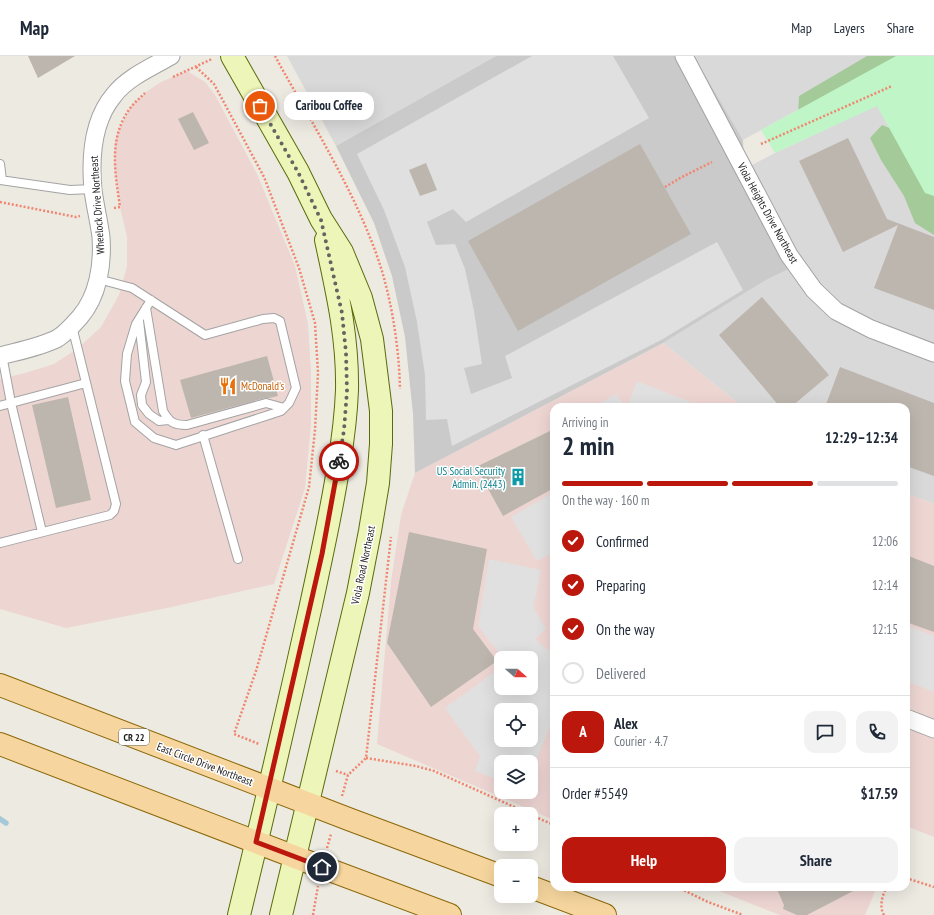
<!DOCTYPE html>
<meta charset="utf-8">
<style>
:root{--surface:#fff;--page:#f2f2f3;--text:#1f2937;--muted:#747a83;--line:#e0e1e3;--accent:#bc170c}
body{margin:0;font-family:"PT Sans Narrow",sans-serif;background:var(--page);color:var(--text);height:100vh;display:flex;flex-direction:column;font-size:15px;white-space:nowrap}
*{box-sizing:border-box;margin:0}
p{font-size:13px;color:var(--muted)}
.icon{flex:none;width:22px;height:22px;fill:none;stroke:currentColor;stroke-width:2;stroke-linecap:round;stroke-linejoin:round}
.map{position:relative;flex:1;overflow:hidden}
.details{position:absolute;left:550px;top:347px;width:360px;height:488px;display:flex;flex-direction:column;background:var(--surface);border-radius:12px;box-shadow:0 4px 16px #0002}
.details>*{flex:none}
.needle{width:26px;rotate:111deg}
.fabs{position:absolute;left:494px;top:595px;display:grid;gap:8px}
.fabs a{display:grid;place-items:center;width:44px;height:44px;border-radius:8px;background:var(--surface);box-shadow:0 4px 16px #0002;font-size:20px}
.pin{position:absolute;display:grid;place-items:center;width:34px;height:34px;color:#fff;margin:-17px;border:2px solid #fff;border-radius:50%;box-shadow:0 1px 4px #0007}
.courier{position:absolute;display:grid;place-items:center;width:40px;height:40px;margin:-20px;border:3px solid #bc170c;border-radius:50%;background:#fff;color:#222;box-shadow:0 1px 5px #0007}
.bubble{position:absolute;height:28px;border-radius:12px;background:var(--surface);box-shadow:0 4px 16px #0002;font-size:13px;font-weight:700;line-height:28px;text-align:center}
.overview em{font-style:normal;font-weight:700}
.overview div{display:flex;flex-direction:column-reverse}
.overview{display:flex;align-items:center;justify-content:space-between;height:68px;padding:0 12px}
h1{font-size:26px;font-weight:700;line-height:30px}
.bar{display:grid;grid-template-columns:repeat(4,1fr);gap:6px 4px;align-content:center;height:48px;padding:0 12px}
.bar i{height:5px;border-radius:3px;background:var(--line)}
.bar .on{background:var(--accent)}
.bar p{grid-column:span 4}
.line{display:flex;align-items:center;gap:10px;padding:0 12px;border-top:1px solid var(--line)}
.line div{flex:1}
.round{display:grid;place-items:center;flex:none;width:42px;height:42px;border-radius:12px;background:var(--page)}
ol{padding:0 12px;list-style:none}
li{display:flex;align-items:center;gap:12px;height:44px}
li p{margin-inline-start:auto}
li .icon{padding:4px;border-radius:50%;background:var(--accent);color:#fff;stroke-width:4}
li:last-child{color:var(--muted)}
li i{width:22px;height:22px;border:2px solid var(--line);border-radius:50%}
.cta{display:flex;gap:8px;margin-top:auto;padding:8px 12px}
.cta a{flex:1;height:46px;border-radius:12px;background:var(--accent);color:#fff;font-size:16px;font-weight:700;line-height:46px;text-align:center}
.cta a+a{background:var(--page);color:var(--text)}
header{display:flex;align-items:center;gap:24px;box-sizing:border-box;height:56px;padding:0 20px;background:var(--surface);border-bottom:1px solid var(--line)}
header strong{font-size:19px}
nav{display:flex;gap:22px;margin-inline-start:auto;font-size:14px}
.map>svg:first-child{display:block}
.residential{fill:#dad9d9}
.commercial{fill:#edd5d2;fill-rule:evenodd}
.religious{fill:#cacaca}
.forest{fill:#a4ca99}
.park{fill:#c0f5c8}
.parking{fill:#e0e0e0;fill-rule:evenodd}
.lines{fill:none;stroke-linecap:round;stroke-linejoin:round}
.stream{stroke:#a5c9d8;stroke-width:5.5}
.building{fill:#bdb6af}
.service-casing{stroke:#a3a3a3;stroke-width:10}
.minor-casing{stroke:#a3a3a3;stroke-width:19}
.secondary-casing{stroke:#5a6b0b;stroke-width:24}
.primary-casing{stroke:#8b6809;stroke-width:24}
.path{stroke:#f1856f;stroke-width:2.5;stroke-dasharray:2 2;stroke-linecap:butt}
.service{stroke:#fff;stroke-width:8}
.minor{stroke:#fff;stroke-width:17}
.secondary{stroke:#eef5b8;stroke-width:22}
.primary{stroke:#f6d69e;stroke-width:22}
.done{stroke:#656461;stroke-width:4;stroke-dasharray:0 7.2}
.route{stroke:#bc170c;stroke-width:5}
.labels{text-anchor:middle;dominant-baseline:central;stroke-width:3;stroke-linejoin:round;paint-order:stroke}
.shield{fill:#fff;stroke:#606060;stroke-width:1}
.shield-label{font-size:10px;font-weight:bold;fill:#1c1c1c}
.street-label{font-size:11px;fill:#1c1c1c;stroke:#fff}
.food-label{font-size:11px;fill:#c56008;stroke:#fff;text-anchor:start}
.culture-label{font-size:11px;fill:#0d838f;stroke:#fff;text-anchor:end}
</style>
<header>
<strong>Map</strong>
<nav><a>Map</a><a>Layers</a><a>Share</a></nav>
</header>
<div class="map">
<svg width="934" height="859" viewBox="0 0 934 859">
<rect width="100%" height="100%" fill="#edeae2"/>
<!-- residential -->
<path class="residential" d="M287,0H496L336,90Z
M694,0H896L743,84Z
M877,49L925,137L934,140V448L906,437V351H743L663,287L766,224L795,210L744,113L775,97Z"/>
<!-- commercial -->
<path class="commercial" d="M187,15L205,26L215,39L257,118L295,210L308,268L311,316V369L305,432L274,528L167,552L66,572L0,553V323L25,317L54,308L77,293L101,271L119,239L127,210V181L120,151L114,109L115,84L122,67L131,50L146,36L161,26Z
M663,287L743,351H554V764L377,688L391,526L401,459L415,417ZM501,602H531V632H501ZM501,654H531V684H501ZM501,706H531V736H501Z
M906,437L934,448V781L906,770Z
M709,831H877L865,859H780Z"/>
<!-- religious -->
<path class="religious" d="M496,0H694L743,84L744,113L795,210L766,224L663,287L415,417L413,358L405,281L392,220L374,167L336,90Z"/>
<!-- forest -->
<path class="forest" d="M867,0H925L798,59L799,40Z
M882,69L907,79L934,126V179L915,167L904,140L881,104L870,82Z"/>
<!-- park -->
<path class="park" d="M896,0H934V140L925,137L877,50L775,97L761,74Z"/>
<!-- parking -->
<path class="parking" d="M532,0H613L649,62L466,166L453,153L427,166L436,189L455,188L465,213L474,255L482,308L464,312L471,338L512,322L505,300L717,186L743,234L663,283L452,390L447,363L426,364L425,319L417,266L405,211L384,154L357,98Z
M637,325L695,348L694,351H627Z
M616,338L626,351H595Z
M554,436V496L537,505L511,461Z
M489,503L541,514L533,552L546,573L535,583L554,599V660L531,717V706H501V725L475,715L480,700L445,652L501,611V632H531V602H503L478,570ZM501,654H531V684H501Z
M906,569L934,580V636L906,625Z"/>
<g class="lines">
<!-- stream -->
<path class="stream" d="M0,763L6,767"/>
</g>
<!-- building -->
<path class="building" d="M28,0H75L38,22Z
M193,56L209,87L194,94L178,63Z
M848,82L887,163L934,181V254L874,232L898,169L843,196L799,105Z
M640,88L691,178L518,275L468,185Z
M426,107L437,134L420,140L409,114Z
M762,241L829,319L791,351H780L719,279Z
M267,300L278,340L269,342H265L191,362L180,324Z
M840,311L934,347V420L906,410V351H825Z
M68,341L91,444L56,452L32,349Z
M554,373V432L503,460L476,411Z
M409,476L487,493L473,573L497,605L431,651L387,587Z
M906,499L934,510V576L906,566Z
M776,831H861L807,859H797L783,853L784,849Z"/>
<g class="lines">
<!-- service casing -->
<g class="service-casing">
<path id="service" d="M0,108L2,124
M0,124L70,134L93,133
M98,223L132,232L205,279L263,263L274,262L280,265L296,332L289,347L281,355L176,389L154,382L135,366L125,325L127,298L136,268L151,244
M146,252L163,355C170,367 174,369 187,369L266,347L284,352
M139,265L146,326L141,339L142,349L149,358L159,365L168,364
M2,299L11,347L42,476
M0,350L86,327
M203,379L238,503
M0,487L110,459L114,455L116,448L72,270"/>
</g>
<!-- minor casing -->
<g class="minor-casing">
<path id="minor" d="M684,0L789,199L814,234L836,255L871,273L934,297
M0,300C19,295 41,291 58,282C66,277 73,269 80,261C98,240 103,209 101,181C99,165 95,150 93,134C90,101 92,65 114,39C128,21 152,11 171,0
M906,662L934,673"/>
</g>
<!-- secondary casing -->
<g class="secondary-casing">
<path id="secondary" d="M232,0L298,116L321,163L342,196L361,242L372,283L381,355V388L378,427L370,475L358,537L281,859
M239,859C264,756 288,653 311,549C321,502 332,454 339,407C343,383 346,359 347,334C348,281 337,235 326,184"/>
</g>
<!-- primary casing -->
<g class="primary-casing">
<path id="primary" d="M0,629L351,764L501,820
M0,688L295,801L450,859
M531,831L605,859"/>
</g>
<!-- path -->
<path class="path" d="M275,0C312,68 359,141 382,215C393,253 399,293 400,333
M196,11L214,28L264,121L299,212L315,267L318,317L315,374L309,431L256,615L234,678L259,688
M173,21L212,3
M761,88L892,30
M665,131L682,121L712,106
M0,146L76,161L80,160
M114,152L120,151C115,116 108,81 131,51C135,46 140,42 145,37
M366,702L416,710L434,715L530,758
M336,715L348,719
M342,740L348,719L366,702L391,481
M531,759L554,769
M327,792L331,778
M906,822L934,831
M677,831L708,846L743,859
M313,859L318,830
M884,859C879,851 882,839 887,831"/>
<!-- service -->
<use href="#service" class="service"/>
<!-- minor -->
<use href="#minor" class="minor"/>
<!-- secondary -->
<use href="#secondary" class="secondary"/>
<!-- primary -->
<use href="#primary" class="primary"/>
</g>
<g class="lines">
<!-- done -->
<path class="done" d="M260,50L298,116L321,164L342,257L346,297L347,335L344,374L339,405"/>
<!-- route -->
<path class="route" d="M322,811L256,786L322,498L339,405"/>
</g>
<!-- icons -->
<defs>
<g id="restaurant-bare" transform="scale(1.38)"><path d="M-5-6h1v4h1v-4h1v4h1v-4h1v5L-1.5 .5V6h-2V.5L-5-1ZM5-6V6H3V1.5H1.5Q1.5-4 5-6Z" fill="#e8710a" stroke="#fff" stroke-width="2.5" paint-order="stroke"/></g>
<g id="building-bare" transform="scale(1.38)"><path d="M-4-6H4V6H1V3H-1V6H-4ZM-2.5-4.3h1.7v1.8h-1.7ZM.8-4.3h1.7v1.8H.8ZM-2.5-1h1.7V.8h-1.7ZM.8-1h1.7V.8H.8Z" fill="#0f9aa8" stroke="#fff" stroke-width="2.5" paint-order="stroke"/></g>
</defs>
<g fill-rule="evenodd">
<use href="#restaurant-bare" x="228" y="330"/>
<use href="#building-bare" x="518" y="421"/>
</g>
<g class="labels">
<!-- shield labels -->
<rect class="shield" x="119" y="673" width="30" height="16" rx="3"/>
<g class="shield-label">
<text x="134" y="681">CR 22</text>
</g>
<!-- street labels -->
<g class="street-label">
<text transform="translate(97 149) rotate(-94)">Wheelock Drive Northeast</text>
<text transform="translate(768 157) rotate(61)">Viola Heights Drive Northeast</text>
<text transform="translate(363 509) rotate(-78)">Viola Road Northeast</text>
<text transform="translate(205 708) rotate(21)">East Circle Drive Northeast</text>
</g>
<!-- food labels -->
<g class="food-label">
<text x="241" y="330">McDonald's</text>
</g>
<!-- culture labels -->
<g class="culture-label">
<text x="505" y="415">US Social Security<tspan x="505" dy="13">Admin. (2443)</tspan></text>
</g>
</g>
</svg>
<div class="fabs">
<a><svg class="needle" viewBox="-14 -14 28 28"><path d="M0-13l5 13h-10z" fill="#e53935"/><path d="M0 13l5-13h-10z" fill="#747a83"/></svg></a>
<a><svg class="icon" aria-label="locate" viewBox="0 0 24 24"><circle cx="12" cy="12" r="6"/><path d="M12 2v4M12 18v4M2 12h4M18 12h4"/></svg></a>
<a><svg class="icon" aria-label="layers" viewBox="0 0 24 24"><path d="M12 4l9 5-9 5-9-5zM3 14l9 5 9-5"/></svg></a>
<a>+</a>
<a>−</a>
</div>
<div class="pin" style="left:260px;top:50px;background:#ea580c"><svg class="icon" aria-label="bag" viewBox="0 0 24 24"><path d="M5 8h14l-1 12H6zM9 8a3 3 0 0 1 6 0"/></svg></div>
<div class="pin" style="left:322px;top:811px;background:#1f2937"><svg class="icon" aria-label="home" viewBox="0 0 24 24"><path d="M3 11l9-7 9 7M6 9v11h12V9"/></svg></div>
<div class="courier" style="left:339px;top:405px"><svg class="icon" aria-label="bike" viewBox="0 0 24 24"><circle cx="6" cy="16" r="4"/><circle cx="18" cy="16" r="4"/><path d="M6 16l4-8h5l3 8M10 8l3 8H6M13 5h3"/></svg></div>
<div class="bubble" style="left:284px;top:36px;width:90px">Caribou Coffee</div>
<section class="details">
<div class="overview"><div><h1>2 min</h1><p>Arriving in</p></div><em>12:29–12:34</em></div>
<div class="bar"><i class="on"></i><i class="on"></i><i class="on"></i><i></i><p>On the way · 160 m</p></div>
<ol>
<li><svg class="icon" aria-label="check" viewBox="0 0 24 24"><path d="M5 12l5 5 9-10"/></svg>Confirmed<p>12:06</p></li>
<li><svg class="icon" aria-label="check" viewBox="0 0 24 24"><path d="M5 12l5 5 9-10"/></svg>Preparing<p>12:14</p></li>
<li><svg class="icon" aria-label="check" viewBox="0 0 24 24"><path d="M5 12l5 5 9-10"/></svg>On the way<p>12:15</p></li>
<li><i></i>Delivered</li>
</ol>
<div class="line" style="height:72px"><b class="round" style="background:var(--accent);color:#fff">A</b><div><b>Alex</b><p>Courier · 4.7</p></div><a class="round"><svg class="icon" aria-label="chat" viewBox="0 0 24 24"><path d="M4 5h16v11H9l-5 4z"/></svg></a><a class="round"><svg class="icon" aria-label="phone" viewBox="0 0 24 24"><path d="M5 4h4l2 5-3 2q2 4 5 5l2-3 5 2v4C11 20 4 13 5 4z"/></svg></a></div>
<div class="line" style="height:52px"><div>Order #5549</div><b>$17.59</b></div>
<div class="cta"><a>Help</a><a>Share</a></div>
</section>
</div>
